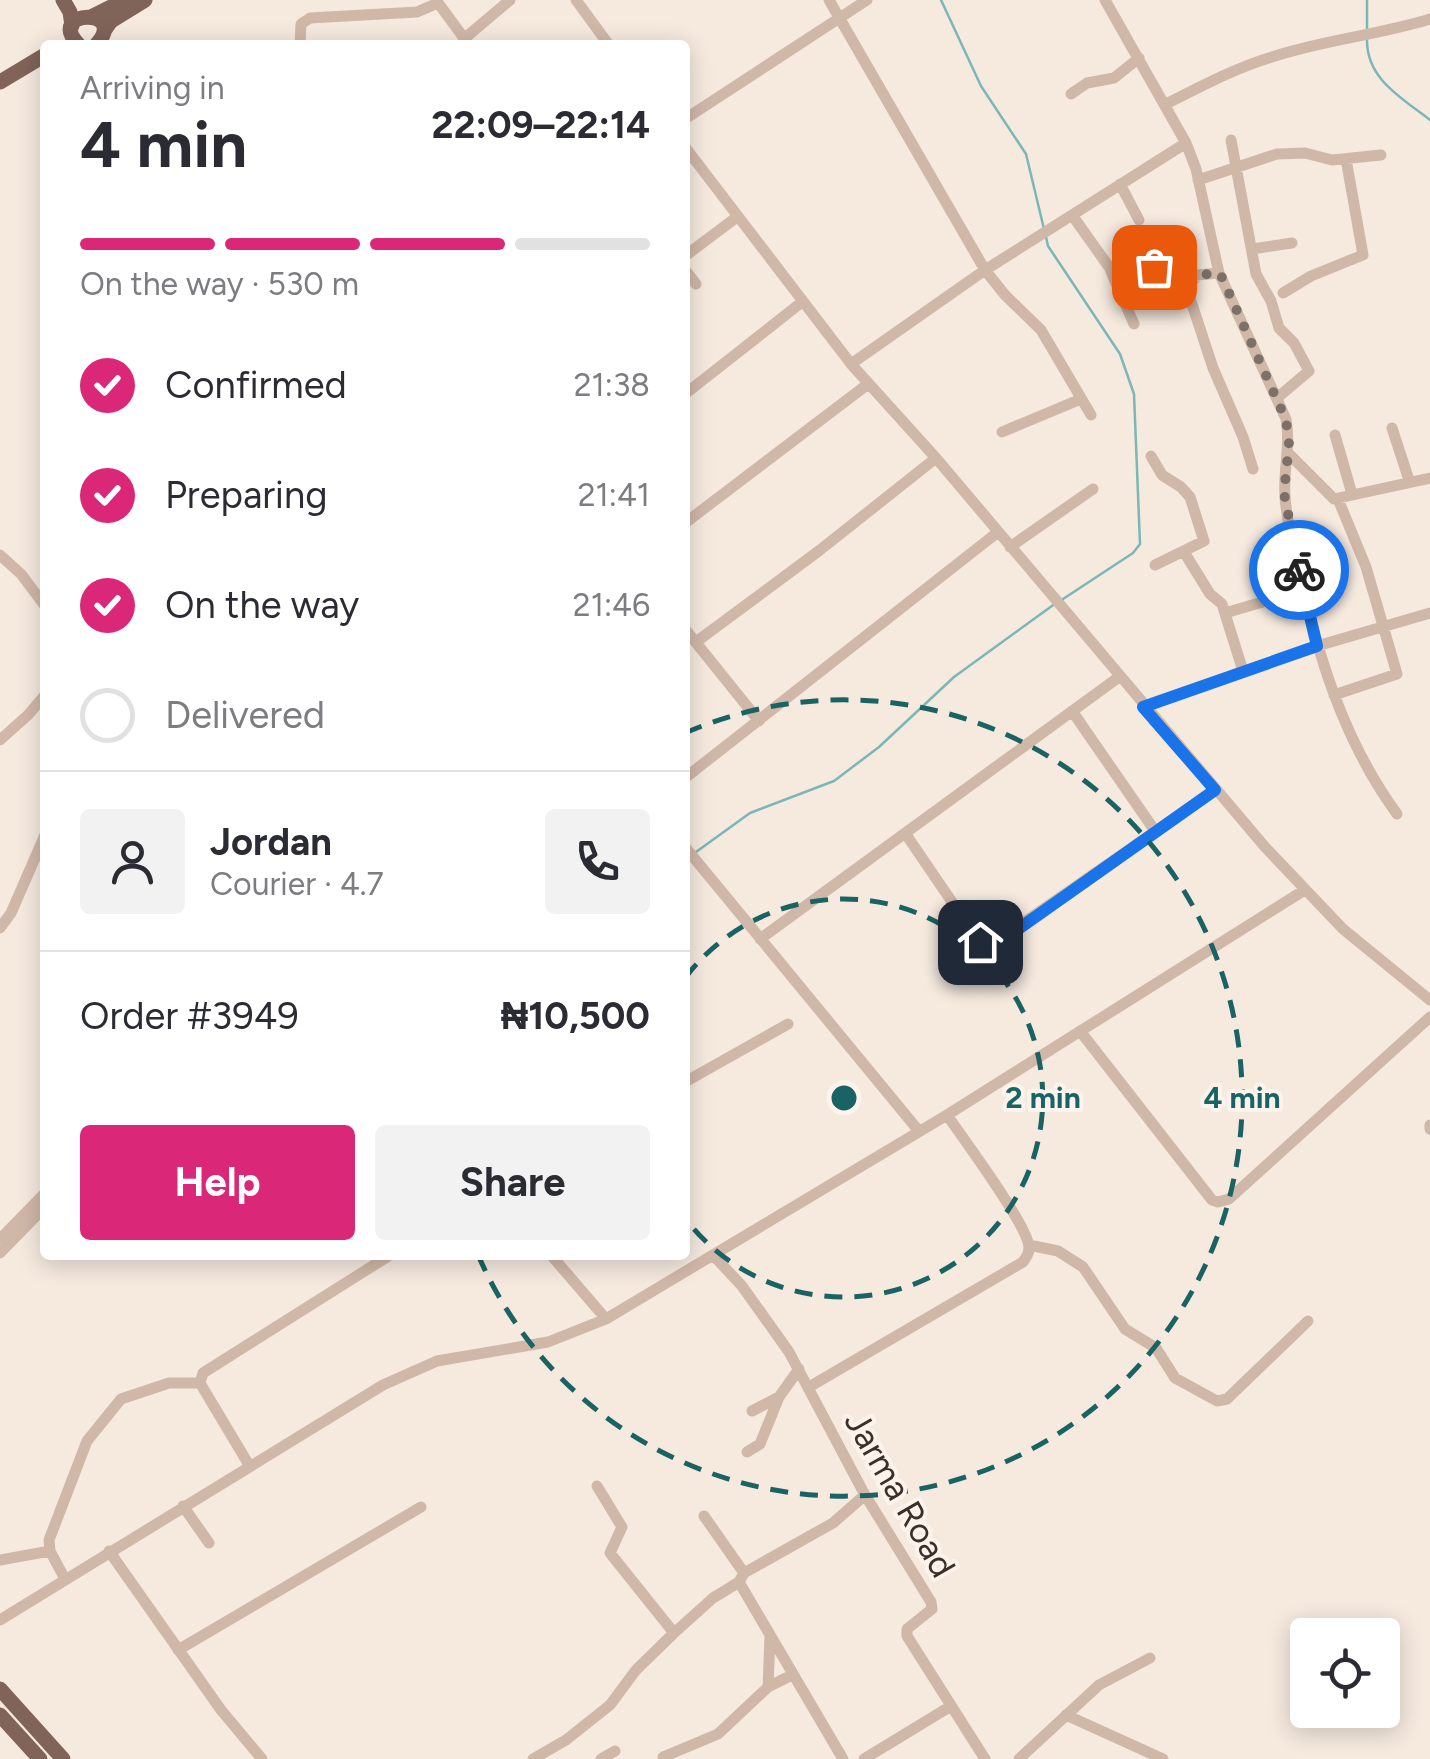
<!DOCTYPE html>
<meta charset="utf-8">
<style>
:root{--surface:#fff;--page:#f2f2f3;--text:#2b2b33;--muted:#7c7c81;--line:#e1e1e2;--accent:#db2777}
body{margin:0;font-family:Figtree,sans-serif;background:var(--page);color:var(--text);height:100vh;display:flex;flex-direction:column;font-size:38px;white-space:nowrap}
*{box-sizing:border-box;margin:0}
p{font-size:32px;color:var(--muted)}
.icon{flex:none;width:55px;height:55px;fill:none;stroke:currentColor;stroke-width:2;stroke-linecap:round;stroke-linejoin:round}
.map{position:relative;flex:1;overflow:hidden}
.drawer{position:absolute;left:40px;top:40px;width:650px;height:1220px;display:flex;flex-direction:column;background:var(--surface);border-radius:10px;box-shadow:0 5px 25px #0003}
.drawer>*{flex:none}
.buttons{position:absolute;left:1290px;top:1618px;display:grid;gap:20px}
.buttons a{display:grid;place-items:center;width:110px;height:110px;border-radius:10px;background:var(--surface);box-shadow:0 5px 25px #0003;font-size:50px}
.pin{position:absolute;display:grid;place-items:center;width:85px;height:85px;color:#fff;margin:-42px;border-radius:20px;box-shadow:0 5px 15px #0006}
.courier{position:absolute;display:grid;place-items:center;width:100px;height:100px;margin:-50px;border:8px solid #1a73e8;border-radius:50%;background:#fff;color:#222;box-shadow:0 2px 12px #0007}
.overview em{font-style:normal;font-weight:700}
.overview div{display:flex;flex-direction:column-reverse}
.overview{display:flex;align-items:center;justify-content:space-between;height:170px;padding:0 40px}
h1{font-size:65px;font-weight:700;line-height:75px}
.bar{display:grid;grid-template-columns:repeat(4,1fr);gap:15px 10px;align-content:center;height:120px;padding:0 40px}
.bar i{height:12px;border-radius:8px;background:var(--line)}
.bar .selected{background:var(--accent)}
.bar p{grid-column:span 4}
.line{display:flex;align-items:center;gap:25px;padding:0 40px;border-top:2px solid var(--line)}
.line div{flex:1}
.round{display:grid;place-items:center;flex:none;width:105px;height:105px;border-radius:10px;background:var(--page)}
ol{padding:0 40px;list-style:none}
li{display:flex;align-items:center;gap:30px;height:110px}
li p{margin-inline-start:auto}
li .icon{padding:10px;border-radius:50%;background:var(--accent);color:#fff;stroke-width:4}
li:last-child{color:var(--muted)}
li i{width:55px;height:55px;border:5px solid var(--line);border-radius:50%}
.action{display:flex;gap:20px;margin-top:auto;padding:20px 40px}
.action a{flex:1;height:115px;border-radius:10px;background:var(--accent);color:#fff;font-size:40px;font-weight:700;line-height:115px;text-align:center}
.action a+a{background:var(--page);color:var(--text)}
.map>svg:first-child{display:block}
.lines{fill:none;stroke-linecap:round;stroke-linejoin:round}
.stream{stroke:#7ab7b6;stroke-width:2.5}
.minor{stroke:#d0b8a9;stroke-width:11}
.major{stroke:#806359;stroke-width:15}
.done{stroke:#7d7069;stroke-width:10;stroke-dasharray:0 18}
.route{stroke:#1a73e8;stroke-width:12}
.ring{fill:none;stroke:#196364;stroke-width:5;stroke-dasharray:18 12}
.labels{text-anchor:middle;dominant-baseline:central;stroke-width:8;stroke-linejoin:round;paint-order:stroke}
.street-label{font-size:35px;fill:#3c2e29;stroke:#fcf4ec}
.centre{fill:#196364;stroke:#fcf4ec;stroke-width:5}
.ring-label{font-size:30px;text-anchor:middle;font-weight:bold;fill:#196364;stroke:#fcf4ec;stroke-width:8;stroke-linejoin:round;paint-order:stroke}
</style>
<div class="map">
<svg width="1430" height="1759" viewBox="0 0 1430 1759">
<rect width="100%" height="100%" fill="#f6eadf"/>
<g class="lines">
<!-- stream -->
<path class="stream" d="M941,0L981,86L1026,154L1044,229
M1367,0V31
M1367,39C1366,79 1402,98 1430,120
M1046,237L1048,246L1120,354L1134,394L1140,544L1133,553L1063,599
M696,852L750,813L834,781L879,747L954,677L1056,603"/>
<!-- minor -->
<path class="minor" d="M436,0L469,45
M576,0L609,45
M829,0L985,270L1005,295L1041,330L1091,415
M1105,0L1186,143L1196,169L1219,273L1286,419C1291,446 1283,470 1285,496C1286,519 1293,542 1298,565C1317,654 1343,740 1397,814
M465,38L510,0
M300,45L301,24L310,18L417,12L438,3
M1071,94L1087,83L1114,78L1139,58
M1166,104C1200,87 1235,68 1272,57C1324,40 1378,35 1430,19
M685,119L867,0
M1231,140L1256,274L1271,301L1279,328L1294,343L1309,371L1277,398
M685,147L851,364L936,458L1265,847L1343,929L1430,1000
M1198,180L1277,154L1305,153L1332,160L1381,155
M1120,184L1139,220
M1072,215L1109,267L1134,324
M1252,249L1292,243
M685,256L737,217
M1109,267H1151L1186,276L1219,273
M685,270L696,284
M1196,276L1187,289L1213,368L1243,437L1253,469
M1283,293L1311,276L1363,255L1346,159
M851,364L985,270L1186,143
M685,394L802,302
M1392,428L1409,480
M1002,432L1081,399
M1335,435L1352,494
M1288,453L1334,499L1430,478
M1151,456L1162,475L1181,487L1190,497L1204,541L1155,565
M685,523L868,384
M1010,547L1093,489
M1184,552L1210,594L1222,604L1243,671
M0,555L21,574L45,606
M1225,613L1303,590
M685,629L759,721
M696,642L820,550L936,458
M1334,695L1397,674L1366,567L1338,499
M1143,707L1317,646L1430,613
M1072,711L1155,831
M0,740L28,715L45,695
M685,778L998,532
M905,833L980,943L993,944L1215,790
M685,847L918,1130
M0,928L11,913L45,835
M760,939L1119,677
M1080,1031L1212,1200L1218,1202L1229,1199L1430,1017
M685,1082L788,1024
M1430,1125V1129
M0,1239L45,1193
M1029,1245L1058,1251L1083,1267L1125,1329L1156,1348L1175,1378L1217,1401L1227,1399L1308,1321
M0,1253L45,1207
M551,1255L606,1319
M713,1255L742,1286L789,1352L865,1495L931,1602L932,1609L907,1629V1636L985,1759
M200,1383L203,1373L390,1255
M200,1383L249,1465
M809,1387L1023,1262C1026,1257 1029,1255 1029,1248C1030,1228 962,1137 947,1115
M752,1411L779,1397
M747,1452L760,1444L779,1397L799,1369
M597,1486L622,1527L610,1553L674,1633
M183,1506L209,1543
M704,1516L744,1573
M109,1551L221,1710L262,1759
M0,1560L50,1551
M65,1579L50,1551L49,1540L87,1441L121,1399L169,1383H200
M739,1582L843,1759
M0,1620L383,1385L437,1361L548,1342L606,1319L947,1115L1303,891
M178,1650L421,1507
M768,1687L770,1637
M1066,1715L1163,1759
M663,1757L718,1734L768,1687L792,1675
M533,1759L566,1740L610,1705L636,1670L674,1633L713,1598L739,1582L744,1573L833,1523L865,1495
M601,1759L615,1751
M864,1759L951,1706
M1019,1759L1099,1685L1150,1658"/>
<!-- major -->
<path class="major" d="M63,0L70,12L72,26
M93,16L125,0
M104,31L111,21L145,0
M79,45C43,9 131,7 96,45
M0,82L45,55
M0,1689L63,1759
M0,1715L40,1759"/>
</g>
<g class="lines">
<!-- done -->
<path class="done" d="M1154,267L1186,276L1220,273L1286,420L1289,444L1284,493L1299,570"/>
<!-- route -->
<path class="route" d="M980,942H1000L1215,790L1143,707L1317,646L1299,570"/>
</g>
<!-- distance rings -->
<g class="ring">
<path d="M685 978A199 199 0 1 1 685 1218"/>
<path d="M685 733A398 398 0 1 1 479 1257"/>
</g>
<g class="labels">
<!-- street labels -->
<g class="street-label">
<text transform="translate(900 1494) rotate(60)">Jarma Road</text>
</g>
</g>
<circle cx="844" cy="1098" r="15" class="centre"/>
<g class="ring-label">
<text x="1043" y="1108">2 min</text>
<text x="1242" y="1108">4 min</text>
</g>
</svg>
<div class="buttons">
<a><svg class="icon" aria-label="locate" viewBox="0 0 24 24"><circle cx="12" cy="12" r="6"/><path d="M12 2v4M12 18v4M2 12h4M18 12h4"/></svg></a>
</div>
<div class="pin" style="left:1154px;top:267px;background:#ea580c"><svg class="icon" aria-label="bag" viewBox="0 0 24 24"><path d="M5 8h14l-1 12H6zM9 8a3 3 0 0 1 6 0"/></svg></div>
<div class="pin" style="left:980px;top:942px;background:#1f2937"><svg class="icon" aria-label="home" viewBox="0 0 24 24"><path d="M3 11l9-7 9 7M6 9v11h12V9"/></svg></div>
<div class="courier" style="left:1299px;top:570px"><svg class="icon" aria-label="bike" viewBox="0 0 24 24"><circle cx="6" cy="16" r="4"/><circle cx="18" cy="16" r="4"/><path d="M6 16l4-8h5l3 8M10 8l3 8H6M13 5h3"/></svg></div>
<section class="drawer">
<div class="overview"><div><h1>4 min</h1><p>Arriving in</p></div><em>22:09–22:14</em></div>
<div class="bar"><i class="selected"></i><i class="selected"></i><i class="selected"></i><i></i><p>On the way · 530 m</p></div>
<ol>
<li><svg class="icon" aria-label="check" viewBox="0 0 24 24"><path d="M5 12l5 5 9-10"/></svg>Confirmed<p>21:38</p></li>
<li><svg class="icon" aria-label="check" viewBox="0 0 24 24"><path d="M5 12l5 5 9-10"/></svg>Preparing<p>21:41</p></li>
<li><svg class="icon" aria-label="check" viewBox="0 0 24 24"><path d="M5 12l5 5 9-10"/></svg>On the way<p>21:46</p></li>
<li><i></i>Delivered</li>
</ol>
<div class="line" style="height:180px"><a class="round"><svg class="icon" aria-label="person" viewBox="0 0 24 24"><circle cx="12" cy="8" r="4"/><path d="M4 21q1-7 8-7t8 7"/></svg></a><div><b>Jordan</b><p>Courier · 4.7</p></div><a class="round"><svg class="icon" aria-label="phone" viewBox="0 0 24 24"><path d="M5 4h4l2 5-3 2q2 4 5 5l2-3 5 2v4C11 20 4 13 5 4z"/></svg></a></div>
<div class="line" style="height:130px"><div>Order #3949</div><b>₦10,500</b></div>
<div class="action"><a>Help</a><a>Share</a></div>
</section>
</div>
